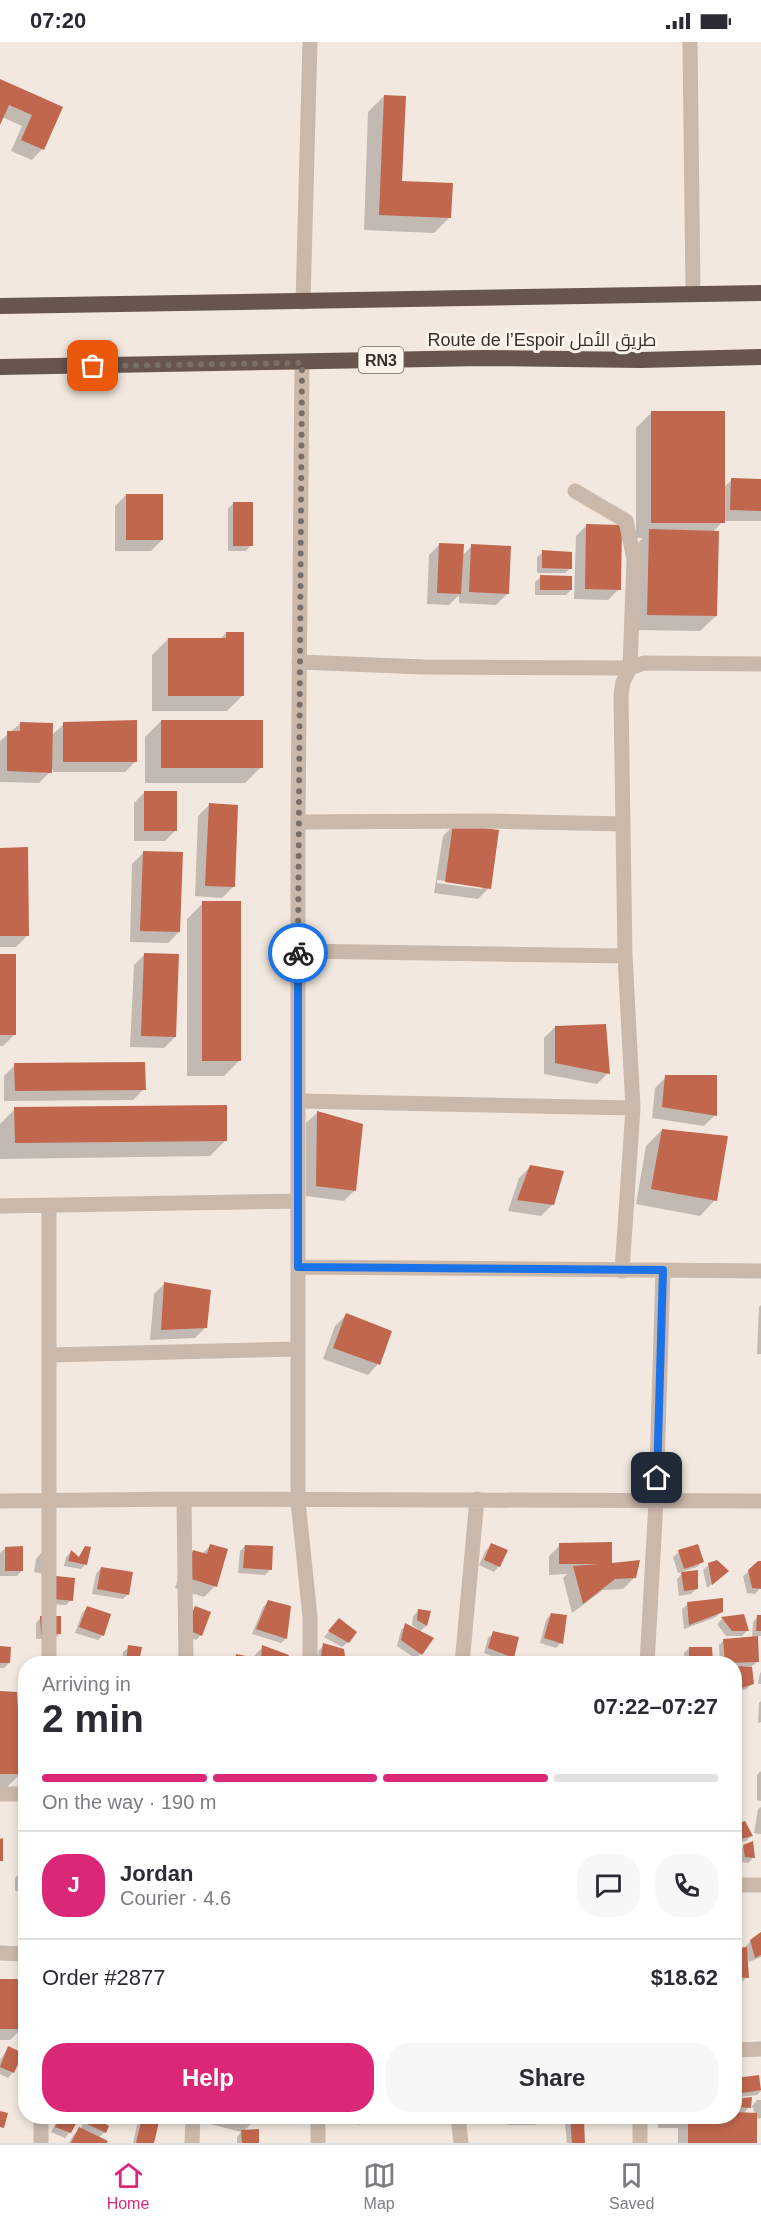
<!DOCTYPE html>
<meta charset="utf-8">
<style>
:root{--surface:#fff;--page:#f7f7f7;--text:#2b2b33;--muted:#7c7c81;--line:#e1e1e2;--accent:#db2777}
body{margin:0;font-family:Helvetica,Cairo,sans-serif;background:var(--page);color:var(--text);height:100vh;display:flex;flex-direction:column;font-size:22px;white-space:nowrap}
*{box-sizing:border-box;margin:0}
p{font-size:20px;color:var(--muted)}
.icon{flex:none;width:33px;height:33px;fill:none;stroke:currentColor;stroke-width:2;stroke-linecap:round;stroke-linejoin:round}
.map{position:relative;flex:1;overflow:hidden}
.panel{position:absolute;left:18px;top:1614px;width:724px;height:468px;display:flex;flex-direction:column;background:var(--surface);border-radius:24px;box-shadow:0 3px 9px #0003}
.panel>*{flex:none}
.pin{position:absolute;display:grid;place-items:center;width:51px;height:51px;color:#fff;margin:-26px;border-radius:12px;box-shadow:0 3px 9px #0006}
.courier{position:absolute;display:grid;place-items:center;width:60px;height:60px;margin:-30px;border:4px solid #1a73e8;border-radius:50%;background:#fff;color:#222;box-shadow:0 2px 8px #0007}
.summary em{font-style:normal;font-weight:700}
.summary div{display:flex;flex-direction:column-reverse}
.summary{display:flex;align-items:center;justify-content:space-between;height:102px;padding:0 24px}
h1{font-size:39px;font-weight:700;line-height:45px}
.bar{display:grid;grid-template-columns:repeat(4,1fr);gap:9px 6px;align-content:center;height:72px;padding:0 24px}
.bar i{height:8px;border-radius:4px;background:var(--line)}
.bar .on{background:var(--accent)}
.bar p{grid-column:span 4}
.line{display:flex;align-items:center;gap:15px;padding:0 24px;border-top:2px solid var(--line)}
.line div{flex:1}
.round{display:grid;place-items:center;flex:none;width:63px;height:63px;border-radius:24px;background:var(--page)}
.cta{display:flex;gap:12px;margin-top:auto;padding:12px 24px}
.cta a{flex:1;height:69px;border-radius:24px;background:var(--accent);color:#fff;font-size:24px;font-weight:700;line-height:69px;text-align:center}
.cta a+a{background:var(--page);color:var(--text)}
.status{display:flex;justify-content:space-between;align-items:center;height:42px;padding:0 30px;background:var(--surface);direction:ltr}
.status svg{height:16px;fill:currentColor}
.menu{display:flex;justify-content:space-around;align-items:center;height:84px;border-top:2px solid var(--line);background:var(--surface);font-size:16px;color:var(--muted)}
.menu a{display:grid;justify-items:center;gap:3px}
.menu .on{color:var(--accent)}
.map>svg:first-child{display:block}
.shadow{fill:#0003;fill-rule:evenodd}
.building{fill:#c1674e}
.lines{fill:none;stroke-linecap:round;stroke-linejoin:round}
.minor{stroke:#cab8ab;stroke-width:15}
.trunk{stroke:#68564e;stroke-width:16}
.done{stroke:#796f69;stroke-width:6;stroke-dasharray:0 10.8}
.route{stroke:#1a73e8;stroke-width:8}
.labels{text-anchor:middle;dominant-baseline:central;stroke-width:6;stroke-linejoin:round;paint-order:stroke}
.shield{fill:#f9f3eb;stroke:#726964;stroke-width:1.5}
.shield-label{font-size:16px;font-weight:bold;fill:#382e2a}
.street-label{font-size:18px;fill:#382e2a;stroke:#f9f3eb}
</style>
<div class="status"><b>07:20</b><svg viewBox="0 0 49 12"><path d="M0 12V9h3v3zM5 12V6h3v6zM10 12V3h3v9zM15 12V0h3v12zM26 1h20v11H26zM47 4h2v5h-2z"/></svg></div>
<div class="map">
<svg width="761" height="2101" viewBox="0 0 761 2101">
<rect width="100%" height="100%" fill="#f2e8df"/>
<!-- shadow -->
<path class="shadow" d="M0,38L61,65L42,107L32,118L11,109L22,84L2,75L0,79Z
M384,54L400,140L450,175L434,191L364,188L368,70Z
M652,370L723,446L732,438H761V479H723L713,490L716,574L700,589L632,588L634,505L643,496H636V386Z
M126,453L162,498L151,509H115V464Z
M234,461L251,503L246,509H228V466Z
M587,483L619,547L608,558L574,557L576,494Z
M440,502L462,514L472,504L507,552L496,563L459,561V553L449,563L427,562L429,513Z
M543,510L571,526L565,531H537V515Z
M541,535L571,548L566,553H535V540Z
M226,591L243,653L227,669H152V613L168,597H220Z
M161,679L261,725L245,741H145V695Z
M21,681L51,694L64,682L136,719L125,730H53V727L39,741L0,740V699Z
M145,750L176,788L165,799H134V761Z
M209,763L233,845L222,856L195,854L198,774Z
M454,783L489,846L478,857L434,851L443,794ZM437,838L482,844V847L437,841Z
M0,807L27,894L16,905H0Z
M143,811L179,890L168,901L130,900L132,822Z
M203,861L240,1018L224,1034H187V877Z
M145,912L175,995L164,1006L130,1005L134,923Z
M0,914L14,993L3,1004H0Z
M555,985L608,1031L597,1042L544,1032V996Z
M15,1023L144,1047L133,1058L4,1059V1034Z
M666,1035L715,1073L704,1084L652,1076L655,1046Z
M15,1067L226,1098L210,1114L0,1117V1082Z
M317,1071L355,1148L344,1159L306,1154V1081Z
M662,1088L715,1158L700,1174L636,1162L646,1104Z
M530,1125L552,1163L541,1174L508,1169L519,1136Z
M165,1241L206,1285L195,1296L150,1298L154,1252Z
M761,1263V1312H757L759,1265Z
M346,1273L378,1322L368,1333L323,1317L335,1284Z
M492,1502L506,1509L499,1524L494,1530L479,1523L486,1508Z
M211,1503L215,1544L204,1555L175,1546L183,1521L202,1512Z
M560,1503L611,1523L634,1536L623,1547L603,1548L572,1571L563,1536L567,1532L549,1533V1514Z
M245,1504L270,1528L265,1533L238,1531L240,1509Z
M6,1506L22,1528L17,1534H0V1511Z
M85,1506L86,1522L81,1527L64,1524L66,1515L71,1510L78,1516Z
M679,1510L702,1520L697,1525L678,1531L673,1515Z
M41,1511L56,1514L48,1533L34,1530L36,1517Z
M761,1520L760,1546L755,1552L747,1551L743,1534Z
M709,1523L722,1534L707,1546L703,1528Z
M101,1526L128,1552L123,1557L92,1552L96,1532Z
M682,1532L697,1546L691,1552L679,1554L677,1537Z
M73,1537L71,1558L66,1563L50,1562Z
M268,1560L286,1596L281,1601L252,1592L263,1565Z
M688,1562L721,1570L716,1575L684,1587L682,1567Z
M88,1565L103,1593L98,1598L75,1591L82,1571Z
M196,1566L201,1593L196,1598L182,1592L190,1571Z
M418,1569L429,1570L426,1584L419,1590L432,1596L416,1617L397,1604L401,1588L406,1583L417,1589L418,1587L412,1583L413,1574Z
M551,1572L561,1601L556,1606L540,1601L546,1578Z
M743,1574L747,1589L742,1594H726L717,1582L722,1577Z
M758,1574H761V1594H757L758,1619L751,1625L752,1641L747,1647L735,1650V1622H720L719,1603L724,1598L752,1596L753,1580Z
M41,1575L60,1591L54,1597H36V1581Z
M334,1584L348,1600L342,1605L324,1595Z
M494,1591L513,1615L508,1620L484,1611L488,1596Z
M324,1603L345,1622L316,1620L319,1608Z
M129,1605L145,1622H122L123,1610Z
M263,1605L283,1622H229L236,1614L251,1617Z
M0,1606L9,1621L4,1626H0Z
M689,1606L711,1622H684V1611Z
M761,1630V1642H758L760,1631Z
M0,1650L21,1731L5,1747H0Z
M761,1659V1680L758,1681L759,1661Z
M761,1729V1759L757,1758V1733Z
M761,1765V1792L754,1791L758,1767Z
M735,1784L751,1794L746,1799L735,1801Z
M744,1804L753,1816L748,1821L741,1820L739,1809Z
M20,1831H26V1850L15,1849V1836Z
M761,1892V1915L749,1920L747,1912V1935L735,1946V1907H746L745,1905L751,1899Z
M0,1939L21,1987L10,1998H0Z
M8,2006L13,2030L8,2036L0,2032V2018Z
M758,2035L761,2049L757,2053L740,2055L749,2065L743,2072H755L752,2064L757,2058H761V2076L755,2077V2101H678V2086H658V2074H682V2079L686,2074H735V2037Z
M60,2074L78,2075L70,2090L65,2096L51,2090Z
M86,2074H92L105,2090L98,2096L105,2101H69L74,2092L81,2087Z
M191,2074H245L253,2080L244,2089L258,2101H237V2095L241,2090L191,2077Z
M340,2074H365L364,2078L359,2083Z
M390,2074H418L414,2079Z
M507,2074H542L536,2083H507Z
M571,2076L584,2101H567L565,2081Z
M143,2077L152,2101H133L137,2083Z"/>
<!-- building -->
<path class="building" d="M0,37L63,65L44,108L21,98L32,73L9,63L0,83Z
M384,53L406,54L402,139L453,141L451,176L379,173Z
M651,369H725V481H651Z
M731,436L761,437V469L730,468Z
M126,452H163V498H126Z
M233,460H253V504H233Z
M586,482L622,483L621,548L585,547Z
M649,487L719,489L717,574L647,573Z
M439,501L464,502L461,552L437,551Z
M471,502L511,504L509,552L469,550Z
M542,508L572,510V527L542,526Z
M540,533L572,534V548H540Z
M226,590H244V654H168V596H226Z
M137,678V720H63V680Z
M161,678H263V726H161Z
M20,680L53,681L52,731L7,729V689H20Z
M144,749H177V789H144Z
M209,761L238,763L235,845L205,844Z
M453,782L499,788L491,847L445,840Z
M28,805L29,894H0V806Z
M143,809L183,810L180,890L140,889Z
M202,859H241V1019H202Z
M144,911L179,912L176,995L141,994Z
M0,912H16V993H0Z
M606,982L610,1032L555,1021V984Z
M145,1020L146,1048L15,1049L14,1021Z
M665,1033H717V1074L662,1065Z
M227,1063V1099L15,1101L14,1065Z
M317,1069L363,1082L356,1149L316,1144Z
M662,1087L728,1094L717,1159L651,1147Z
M530,1123L564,1129L554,1163L517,1158Z
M164,1240L211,1248L207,1286L161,1288Z
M346,1271L392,1289L380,1323L333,1306Z
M612,1500V1521L640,1518L636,1536L615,1537L583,1562L573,1524L599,1522H559V1501Z
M491,1501L508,1508L500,1525L484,1518Z
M210,1502L228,1507L217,1545L185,1535L193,1508L207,1512Z
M698,1502L704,1520L684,1527L678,1508Z
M245,1503L273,1504L272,1528L243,1526Z
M23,1504V1529H5V1505Z
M85,1504L91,1505L87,1523L68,1519L71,1508L79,1515Z
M717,1518L729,1529L712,1543L708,1521Z
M758,1519H761V1547L752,1546L748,1528Z
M101,1525L133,1530L129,1553L97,1547Z
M698,1528V1547L684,1549L681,1530Z
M56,1534L75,1536L73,1559L54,1557Z
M723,1556V1570L689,1583L687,1560Z
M268,1558L291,1564L287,1597L256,1587Z
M87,1564L111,1572L104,1594L79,1585Z
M195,1564L211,1570L202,1594L186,1587Z
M418,1567L431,1569L427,1584L417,1578Z
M551,1571L567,1573L563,1602L544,1596Z
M744,1572L749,1589H732L721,1575Z
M757,1573H761V1589H756Z
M40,1574H61V1592H41Z
M339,1576L357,1590L349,1601L328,1589Z
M405,1581L434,1596L422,1613L401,1598Z
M493,1589L519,1595L514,1616L488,1606Z
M758,1594L759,1620L725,1621L723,1597Z
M323,1601L344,1607L346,1622H332L321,1615Z
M128,1603L142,1605L140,1615L148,1616L147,1622H126Z
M262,1603L289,1613L285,1622H234L236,1612L261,1617Z
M0,1604L11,1605L10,1621H0Z
M689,1605H712L713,1622H689Z
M735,1624L752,1625L754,1642L735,1648Z
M0,1649L17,1650L22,1732H0Z
M735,1726H738L742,1745L735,1746Z
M745,1779L753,1794L735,1798V1782Z
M3,1796V1819H0V1797Z
M753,1799L755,1816L745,1815L743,1803Z
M20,1829H26V1845L20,1844Z
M761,1890V1913L755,1916L750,1898Z
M747,1905L749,1936L735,1935V1906Z
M0,1937H22V1987H0Z
M8,2004L23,2011L14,2031L0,2025Z
M759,2033L761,2048L736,2052L735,2036Z
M752,2055L751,2066L735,2065V2057Z
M0,2069L8,2071L4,2086L0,2085Z
M735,2070L757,2071V2101H688V2074H735Z
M60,2074H80L71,2091L55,2085Z
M87,2074H94L109,2084L106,2091L85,2081Z
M512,2074H543V2078H512Z
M570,2074L584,2078L585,2101H572Z
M663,2074H684V2082H663Z
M142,2076L159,2080L154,2101H136Z
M79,2085L108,2099L107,2101H71Z
M259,2087V2101H242L241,2088Z"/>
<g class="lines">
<!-- minor -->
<path class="minor" d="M690,0L693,251
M303,260L310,0
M302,321L298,780V1459L310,1575V1622
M575,449L626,479L634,517L630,626L623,640L621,654L625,914L633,1066L622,1229
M299,620L424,625L630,626L644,621L761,622
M298,780L491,779L623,782
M298,909L625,914
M298,1059L633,1066
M0,1164L298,1159
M49,1164V1622
M298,1225L761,1229
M49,1313L298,1307
M184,1457L186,1622
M0,1459L184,1457L761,1459
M462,1622L477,1457
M647,1622L656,1459L663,1228
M0,1752H26
M735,1843H761
M0,1911L26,1912
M735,2008L761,2007
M41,2074V2101
M318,2074V2101
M458,2074L461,2101
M640,2074V2101
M192,2101L193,2074"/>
<!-- trunk -->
<path class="trunk" d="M0,264L761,251
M0,325L483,316L641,318L761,315"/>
</g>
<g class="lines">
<!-- done -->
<path class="done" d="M93,324L302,321L298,911"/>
<!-- route -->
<path class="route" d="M298,911V1225L663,1228L657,1436"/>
</g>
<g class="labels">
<!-- shield labels -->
<rect class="shield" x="358.5" y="305" width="45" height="26" rx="4.5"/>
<g class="shield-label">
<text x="381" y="318">RN3</text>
</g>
<!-- street labels -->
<g class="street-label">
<text x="542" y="298">Route de l’Espoir طريق الأمل</text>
</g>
</g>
</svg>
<div class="pin" style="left:93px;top:324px;background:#ea580c"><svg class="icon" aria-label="bag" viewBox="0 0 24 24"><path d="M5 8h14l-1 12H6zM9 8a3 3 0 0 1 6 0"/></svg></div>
<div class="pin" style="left:657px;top:1436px;background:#1f2937"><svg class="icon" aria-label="home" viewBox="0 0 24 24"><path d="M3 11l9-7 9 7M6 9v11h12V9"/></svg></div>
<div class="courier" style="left:298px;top:911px"><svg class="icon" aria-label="bike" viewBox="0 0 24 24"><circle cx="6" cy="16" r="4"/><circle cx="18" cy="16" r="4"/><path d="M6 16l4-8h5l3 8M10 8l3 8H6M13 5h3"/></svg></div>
<section class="panel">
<div class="summary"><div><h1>2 min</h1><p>Arriving in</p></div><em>07:22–07:27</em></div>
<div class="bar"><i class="on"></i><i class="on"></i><i class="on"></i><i></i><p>On the way · 190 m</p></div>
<div class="line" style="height:108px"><b class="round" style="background:var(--accent);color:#fff">J</b><div><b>Jordan</b><p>Courier · 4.6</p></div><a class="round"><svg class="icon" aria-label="chat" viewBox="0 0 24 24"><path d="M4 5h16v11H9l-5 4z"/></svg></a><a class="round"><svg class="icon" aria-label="phone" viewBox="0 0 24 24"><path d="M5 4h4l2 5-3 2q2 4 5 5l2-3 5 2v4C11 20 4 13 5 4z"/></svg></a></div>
<div class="line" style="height:78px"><div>Order #2877</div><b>$18.62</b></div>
<div class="cta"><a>Help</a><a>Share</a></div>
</section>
</div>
<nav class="menu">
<a class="on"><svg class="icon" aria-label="home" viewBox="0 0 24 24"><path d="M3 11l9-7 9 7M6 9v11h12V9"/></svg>Home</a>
<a><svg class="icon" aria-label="map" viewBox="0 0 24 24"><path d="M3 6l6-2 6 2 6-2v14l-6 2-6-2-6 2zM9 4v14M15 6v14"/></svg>Map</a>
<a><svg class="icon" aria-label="saved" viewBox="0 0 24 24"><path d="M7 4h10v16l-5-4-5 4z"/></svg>Saved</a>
</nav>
